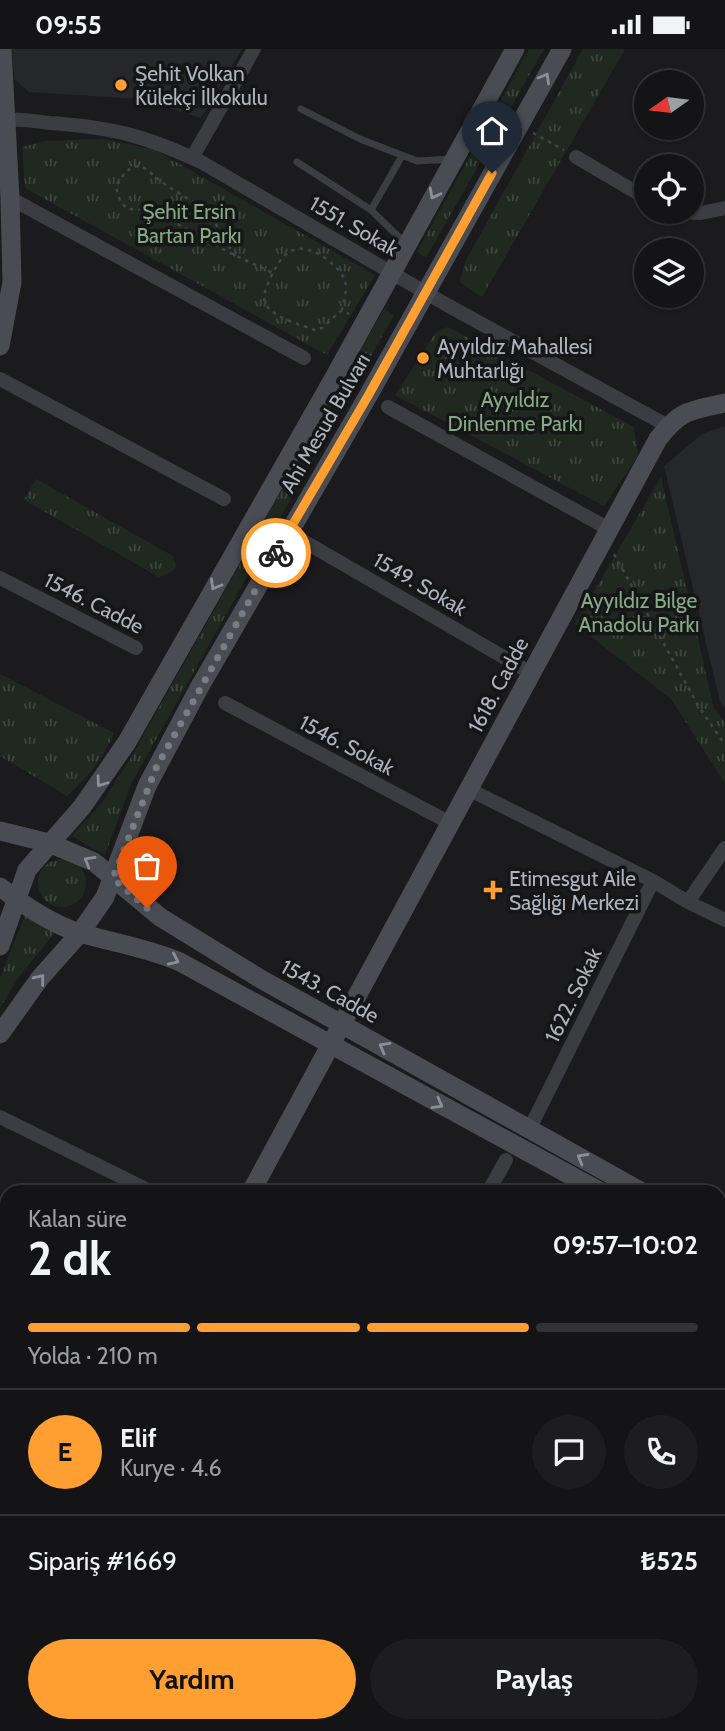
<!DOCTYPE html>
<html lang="tr">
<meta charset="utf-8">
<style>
:root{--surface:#141416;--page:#1d1d1f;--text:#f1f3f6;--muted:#9d9ea1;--line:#333335;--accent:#ff9f31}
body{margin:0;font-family:Cabin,sans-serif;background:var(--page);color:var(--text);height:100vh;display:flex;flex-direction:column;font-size:26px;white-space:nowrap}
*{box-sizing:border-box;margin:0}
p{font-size:23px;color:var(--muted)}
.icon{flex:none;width:38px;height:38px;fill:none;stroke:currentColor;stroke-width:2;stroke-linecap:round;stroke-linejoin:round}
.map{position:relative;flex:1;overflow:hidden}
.drawer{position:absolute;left:0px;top:1136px;width:726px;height:548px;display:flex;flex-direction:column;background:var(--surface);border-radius:21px 21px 0 0;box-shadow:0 2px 5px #0004,0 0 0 2px var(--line)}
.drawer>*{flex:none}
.needle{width:46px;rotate:256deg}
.buttons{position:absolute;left:634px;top:21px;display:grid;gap:14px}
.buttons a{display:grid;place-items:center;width:70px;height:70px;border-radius:50%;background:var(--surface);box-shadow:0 2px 5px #0004,0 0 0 2px var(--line);font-size:35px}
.pin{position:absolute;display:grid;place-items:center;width:60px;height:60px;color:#fff;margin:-72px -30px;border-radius:50% 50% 50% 0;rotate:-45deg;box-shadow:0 0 7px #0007}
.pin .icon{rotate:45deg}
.courier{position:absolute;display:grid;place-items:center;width:70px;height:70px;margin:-35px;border:5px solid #ff9f31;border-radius:50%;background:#fff;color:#222;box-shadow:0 2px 9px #0007}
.summary em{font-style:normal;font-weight:700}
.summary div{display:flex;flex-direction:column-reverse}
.summary{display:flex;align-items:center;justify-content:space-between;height:119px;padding:0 28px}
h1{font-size:46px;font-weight:700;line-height:52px}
.bar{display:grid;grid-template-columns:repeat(4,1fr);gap:10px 7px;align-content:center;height:84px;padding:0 28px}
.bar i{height:9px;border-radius:5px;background:var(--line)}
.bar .current{background:var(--accent)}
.bar p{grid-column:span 4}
.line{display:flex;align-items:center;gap:18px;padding:0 28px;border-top:2px solid var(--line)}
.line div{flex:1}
.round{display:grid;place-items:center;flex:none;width:74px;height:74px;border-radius:37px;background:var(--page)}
.cta{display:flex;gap:14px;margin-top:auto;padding:14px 28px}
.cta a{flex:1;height:80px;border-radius:42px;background:var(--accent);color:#111;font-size:28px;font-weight:700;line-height:80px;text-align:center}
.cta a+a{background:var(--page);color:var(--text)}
.status{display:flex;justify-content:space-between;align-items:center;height:49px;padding:0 35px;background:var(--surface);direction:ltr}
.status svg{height:19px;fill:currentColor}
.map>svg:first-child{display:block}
.built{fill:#26272b}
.grass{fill:url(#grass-tufts)}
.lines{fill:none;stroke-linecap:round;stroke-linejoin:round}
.path{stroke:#41454a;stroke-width:2.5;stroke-dasharray:3.5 5;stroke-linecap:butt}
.lane{stroke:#3b3d43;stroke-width:7}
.street{stroke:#3b3d43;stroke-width:14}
.secondary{stroke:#494d53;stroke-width:19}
.oneway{stroke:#899099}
.done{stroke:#797e86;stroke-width:7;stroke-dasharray:0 12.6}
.route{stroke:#ff9f31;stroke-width:9}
.poi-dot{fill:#ff9f31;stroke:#161619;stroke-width:2.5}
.labels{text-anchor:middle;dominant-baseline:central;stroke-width:7;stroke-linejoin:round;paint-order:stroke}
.poi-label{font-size:21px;fill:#acb4be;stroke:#161619;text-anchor:start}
.park-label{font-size:21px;fill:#84ab82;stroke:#161619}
.street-label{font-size:21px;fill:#acb4be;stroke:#161619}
</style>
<div class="status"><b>09:55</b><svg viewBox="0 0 49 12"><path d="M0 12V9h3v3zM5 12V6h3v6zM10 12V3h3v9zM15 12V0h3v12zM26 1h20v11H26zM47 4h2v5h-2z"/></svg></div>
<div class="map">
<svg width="725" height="1682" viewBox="0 0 725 1682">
<defs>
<pattern id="grass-tufts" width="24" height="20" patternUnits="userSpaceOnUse" patternTransform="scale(1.75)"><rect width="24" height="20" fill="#202920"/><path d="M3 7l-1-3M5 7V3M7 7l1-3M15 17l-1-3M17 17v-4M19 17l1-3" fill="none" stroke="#3e463f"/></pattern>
</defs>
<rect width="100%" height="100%" fill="#1b1b1e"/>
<!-- built -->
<path class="built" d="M12,0H242L201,69L140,50L29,43L14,30Z
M725,377V659L720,653L664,417L702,385Z"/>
<!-- grass -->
<path class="grass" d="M529,0H544L426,209L417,203Z
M583,0H625L482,248L460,233L465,213Z
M103,90L155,101L375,226L327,306L25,139L22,98L44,92Z
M384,260L394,266L131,735L105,806L72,787L103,752L130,710Z
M448,278L634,378L638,407L604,457L395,346L436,283Z
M661,428L714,660L725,673V734L671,650L575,575Z
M36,430L173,507L176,517L172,523L159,528L24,451Z
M0,625L114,684C103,710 88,728 67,747L0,707Z
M38 834a24 24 0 1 1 48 0a24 24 0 1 1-48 0Z
M26,864L56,882L18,929L0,959V929Z
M725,1247V1504L719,1510V1254Z
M233,1677L393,1676L398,1682H227Z"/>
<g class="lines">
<!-- path -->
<path class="path" d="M533,84L564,101
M235,207L207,161L167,137L142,117C127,117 123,126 116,138L121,154L129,160L146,161L168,170L230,204L273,224
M342,261L322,279L315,281C301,276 277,270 267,257C261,249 266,240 269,232C274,221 280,208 291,202C309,193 336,214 344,229C348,239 344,251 342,261L349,265
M614,505L699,658L725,696
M208,1682L213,1676
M328,1682L337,1679L350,1682"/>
<!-- lane -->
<path class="lane" d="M301,60L360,90L417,112L452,110
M297,113L371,161L405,194
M371,161L402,107"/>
<!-- street -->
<path class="street" d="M0,71C16,69 33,72 50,74C111,78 147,87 203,114L447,256L668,377
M576,108L646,149
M192,109L254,0
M10,149L304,309
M680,163L701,164L725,159
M0,330L224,450
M388,358L609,480
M288,483L531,624
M0,529L136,599
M225,654L450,774
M468,740L653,832L688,853L725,871
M688,853L725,799
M0,1068L152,1143
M530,1079L653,832
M488,1143L506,1111
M0,1257L7,1261
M0,1454L7,1458
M719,1528L725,1522
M719,1602L725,1608
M153,1676L163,1682
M459,1682L466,1676"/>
<!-- secondary -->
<path class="secondary" d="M0,297L12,233L10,149L2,0
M0,782L49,794L94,813L160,868L259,929L642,1143
M0,838C24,856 51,875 80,884C114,894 148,899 180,913L601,1143
M0,897L27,821L82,758L127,693L335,327L515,0
M0,985L40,929L80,884L105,848L147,737L199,639L368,347L562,0
M251,1143L658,390C681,360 690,362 725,354
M719,1193L725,1197
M719,1219L725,1223
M0,1616L7,1603"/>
</g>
<!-- one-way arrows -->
<defs><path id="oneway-chevron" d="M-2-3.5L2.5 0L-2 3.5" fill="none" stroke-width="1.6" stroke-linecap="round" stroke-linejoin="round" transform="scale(1.75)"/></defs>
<g class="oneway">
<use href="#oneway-chevron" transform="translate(545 29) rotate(-60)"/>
<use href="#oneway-chevron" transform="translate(434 145) rotate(118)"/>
<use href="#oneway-chevron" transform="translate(215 536) rotate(120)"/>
<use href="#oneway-chevron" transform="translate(101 733) rotate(126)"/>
<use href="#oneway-chevron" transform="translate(89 812) rotate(-150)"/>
<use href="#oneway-chevron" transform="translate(174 911) rotate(25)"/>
<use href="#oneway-chevron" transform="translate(40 930) rotate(-51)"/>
<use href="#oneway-chevron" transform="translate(384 998) rotate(-151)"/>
<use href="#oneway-chevron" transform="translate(438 1055) rotate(29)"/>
<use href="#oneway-chevron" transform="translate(582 1109) rotate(-150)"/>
</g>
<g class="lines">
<!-- done -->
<path class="done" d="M147,859L113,829L156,719L276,504"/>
<!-- route -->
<path class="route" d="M276,504L368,347L492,124"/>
</g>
<!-- markers -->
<g class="poi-dot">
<circle cx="121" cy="36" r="7"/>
<circle cx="423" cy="309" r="7"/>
<path d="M489.5 830.5h7v7h7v7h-7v7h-7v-7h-7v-7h7z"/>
</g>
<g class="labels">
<!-- poi labels -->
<g class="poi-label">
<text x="135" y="24">Şehit Volkan<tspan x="135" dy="24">Külekçi İlkokulu</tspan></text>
<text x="437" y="297">Ayyıldız Mahallesi<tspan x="437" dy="24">Muhtarlığı</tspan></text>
<text x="509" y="829">Etimesgut Aile<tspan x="509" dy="24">Sağlığı Merkezi</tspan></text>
</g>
<!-- park labels -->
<g class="park-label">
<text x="189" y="162">Şehit Ersin<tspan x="189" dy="24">Bartan Parkı</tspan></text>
<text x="515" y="350">Ayyıldız<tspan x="515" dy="24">Dinlenme Parkı</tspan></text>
<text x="639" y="551">Ayyıldız Bilge<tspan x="639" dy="24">Anadolu Parkı</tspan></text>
</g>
<!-- street labels -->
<g class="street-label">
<text transform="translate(354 177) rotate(30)">1551. Sokak</text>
<text transform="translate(325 374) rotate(-60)">Ahi Mesud Bulvarı</text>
<text transform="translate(420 535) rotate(30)">1549. Sokak</text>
<text transform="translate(94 554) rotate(27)">1546. Cadde</text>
<text transform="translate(498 636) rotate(-62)">1618. Cadde</text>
<text transform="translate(347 696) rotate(28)">1546. Sokak</text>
<text transform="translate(330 942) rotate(29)">1543. Cadde</text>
<text transform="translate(573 946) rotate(-64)">1622. Sokak</text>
</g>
</g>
</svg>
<div class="buttons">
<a><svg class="needle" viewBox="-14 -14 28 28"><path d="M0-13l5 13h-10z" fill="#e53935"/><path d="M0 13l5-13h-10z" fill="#9d9ea1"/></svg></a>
<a><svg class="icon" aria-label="locate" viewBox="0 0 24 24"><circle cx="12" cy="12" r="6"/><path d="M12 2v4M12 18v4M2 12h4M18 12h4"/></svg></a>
<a><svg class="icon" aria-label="layers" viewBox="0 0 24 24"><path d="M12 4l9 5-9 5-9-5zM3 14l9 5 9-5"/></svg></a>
</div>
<div class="pin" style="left:147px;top:859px;background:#ea580c"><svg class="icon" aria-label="bag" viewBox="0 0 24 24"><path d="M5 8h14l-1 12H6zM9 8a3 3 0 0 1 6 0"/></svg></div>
<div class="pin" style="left:492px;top:124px;background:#1f2937"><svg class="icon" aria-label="home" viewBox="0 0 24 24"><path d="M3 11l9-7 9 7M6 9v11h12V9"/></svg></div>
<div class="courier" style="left:276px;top:504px"><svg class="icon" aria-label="bike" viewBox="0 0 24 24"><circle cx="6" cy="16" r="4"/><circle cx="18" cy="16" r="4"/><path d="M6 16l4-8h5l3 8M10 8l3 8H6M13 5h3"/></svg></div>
<section class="drawer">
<div class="summary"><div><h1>2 dk</h1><p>Kalan süre</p></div><em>09:57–10:02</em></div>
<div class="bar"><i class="current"></i><i class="current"></i><i class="current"></i><i></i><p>Yolda · 210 m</p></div>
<div class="line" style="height:126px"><b class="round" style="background:var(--accent);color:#111">E</b><div><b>Elif</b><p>Kurye · 4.6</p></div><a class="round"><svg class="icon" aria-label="chat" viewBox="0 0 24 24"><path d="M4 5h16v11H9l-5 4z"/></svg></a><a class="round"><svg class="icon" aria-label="phone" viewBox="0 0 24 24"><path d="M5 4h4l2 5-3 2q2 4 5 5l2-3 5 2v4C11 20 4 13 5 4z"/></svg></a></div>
<div class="line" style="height:91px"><div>Sipariş #1669</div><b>₺525</b></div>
<div class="cta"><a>Yardım</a><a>Paylaş</a></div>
</section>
</div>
